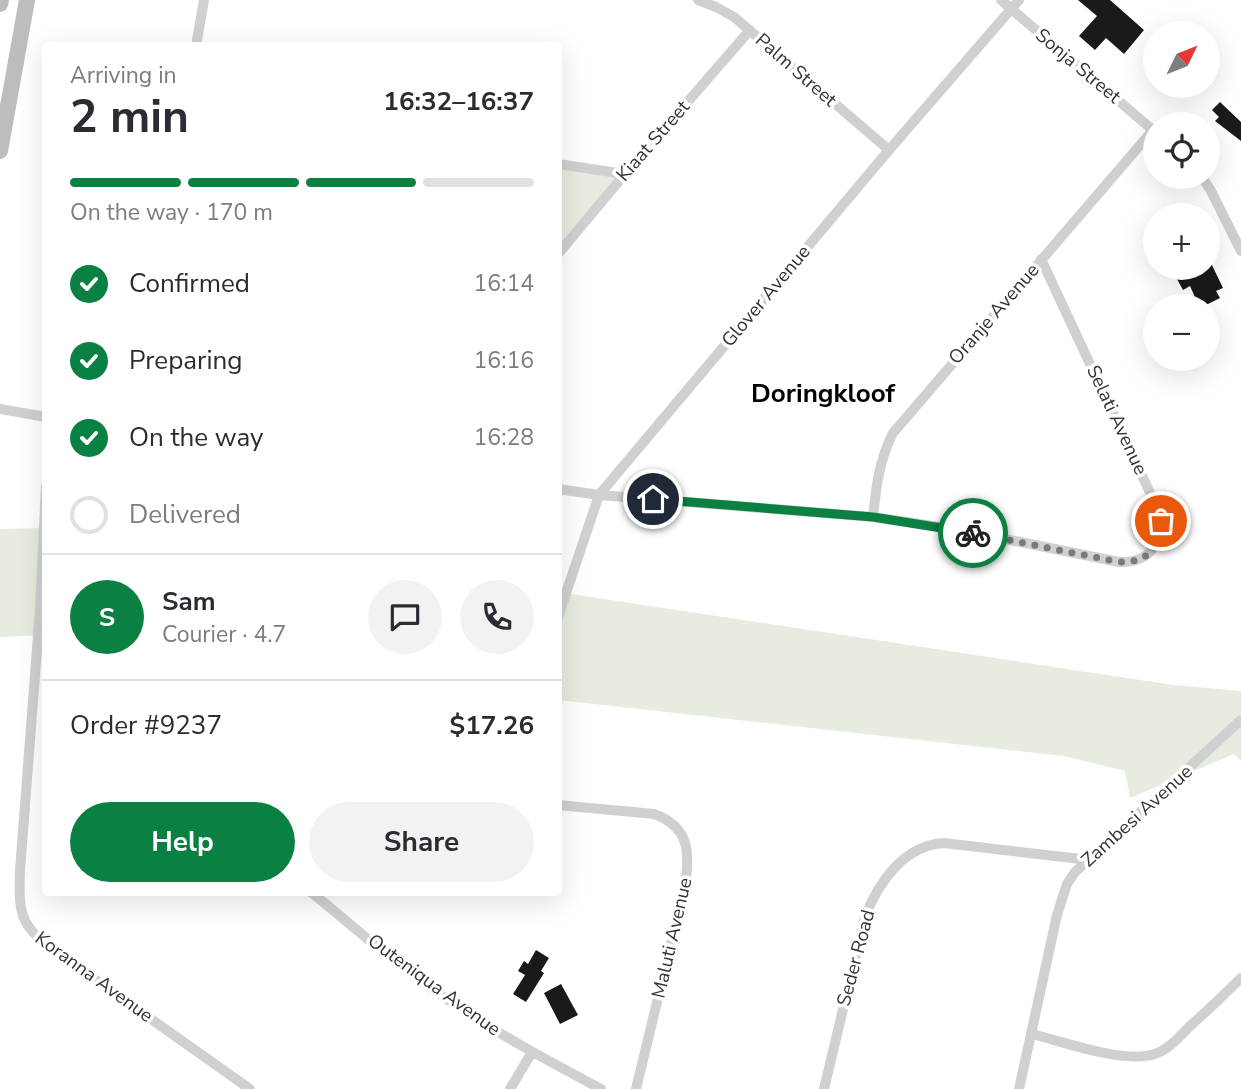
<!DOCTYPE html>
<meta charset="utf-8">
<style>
:root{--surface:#fff;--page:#f2f2f3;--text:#2b2b33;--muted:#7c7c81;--line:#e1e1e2;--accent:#0b8043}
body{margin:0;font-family:"Nunito Sans",sans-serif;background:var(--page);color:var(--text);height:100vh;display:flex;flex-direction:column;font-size:26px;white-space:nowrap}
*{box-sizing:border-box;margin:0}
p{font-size:23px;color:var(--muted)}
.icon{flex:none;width:38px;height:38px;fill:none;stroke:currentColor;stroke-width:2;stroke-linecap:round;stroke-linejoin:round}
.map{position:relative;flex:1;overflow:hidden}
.details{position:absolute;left:42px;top:42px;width:520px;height:854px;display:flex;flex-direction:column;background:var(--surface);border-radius:7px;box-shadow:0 7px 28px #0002}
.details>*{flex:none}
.needle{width:46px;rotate:47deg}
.tools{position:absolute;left:1143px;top:21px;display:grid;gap:14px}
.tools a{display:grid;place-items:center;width:77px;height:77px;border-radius:50%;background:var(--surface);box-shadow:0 7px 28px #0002;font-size:35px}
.pin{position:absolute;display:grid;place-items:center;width:60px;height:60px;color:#fff;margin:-30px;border:4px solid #fff;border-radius:50%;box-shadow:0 2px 7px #0007}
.courier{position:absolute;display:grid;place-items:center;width:70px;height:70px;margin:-35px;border:5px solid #0b8043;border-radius:50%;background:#fff;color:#222;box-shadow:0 2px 9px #0007}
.headline em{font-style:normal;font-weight:700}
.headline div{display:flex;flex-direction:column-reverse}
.headline{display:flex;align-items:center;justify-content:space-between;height:119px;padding:0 28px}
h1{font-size:46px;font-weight:700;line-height:52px}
.bar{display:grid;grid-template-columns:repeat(4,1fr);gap:10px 7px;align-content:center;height:84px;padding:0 28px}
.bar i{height:9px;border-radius:5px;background:var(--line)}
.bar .current{background:var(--accent)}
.bar p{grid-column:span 4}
.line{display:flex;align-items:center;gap:18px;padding:0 28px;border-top:2px solid var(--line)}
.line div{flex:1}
.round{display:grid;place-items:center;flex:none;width:74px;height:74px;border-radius:37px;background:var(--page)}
ol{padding:0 28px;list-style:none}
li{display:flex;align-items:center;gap:21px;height:77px}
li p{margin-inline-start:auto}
li .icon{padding:7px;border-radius:50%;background:var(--accent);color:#fff;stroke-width:4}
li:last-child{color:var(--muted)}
li i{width:38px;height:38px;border:4px solid var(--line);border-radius:50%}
.button{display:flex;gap:14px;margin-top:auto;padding:14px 28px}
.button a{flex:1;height:80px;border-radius:42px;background:var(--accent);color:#fff;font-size:28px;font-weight:700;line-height:80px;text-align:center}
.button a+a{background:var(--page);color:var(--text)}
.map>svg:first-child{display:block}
.green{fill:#e6ecdf}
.building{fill:#1a1a1a}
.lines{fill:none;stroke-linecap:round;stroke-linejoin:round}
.street{stroke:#d0d0d0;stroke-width:10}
.secondary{stroke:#bdbdbd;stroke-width:16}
.done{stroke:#7a7a7a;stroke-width:7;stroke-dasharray:0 12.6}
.route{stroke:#0b8043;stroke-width:9}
.labels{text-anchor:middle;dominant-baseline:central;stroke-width:7;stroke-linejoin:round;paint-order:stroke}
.street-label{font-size:19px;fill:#333;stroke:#fff}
.district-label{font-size:26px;font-weight:bold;fill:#000;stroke:#fff}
</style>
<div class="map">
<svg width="1241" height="1089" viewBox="0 0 1241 1089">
<rect width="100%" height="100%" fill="#fff"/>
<!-- green -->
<path class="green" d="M558,166L616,177L558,250Z
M45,528V635L0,637V529Z
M558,592L1173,685L1241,691V761L1234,754L1130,798L1125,771L1064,756L558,700Z"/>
<!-- building -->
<path class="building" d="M1078,0H1110L1144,30L1124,54L1106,38L1095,50L1079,36L1097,16Z
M1220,102L1241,122V141L1215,121L1219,117L1212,110Z
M1211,263L1223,288L1216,291L1220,298L1204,306H1199L1190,286L1183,290L1177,279L1184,276L1180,268H1208V265Z
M536,950L549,958L541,971L544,973L526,1002L513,994L525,975L518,971L524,961L528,964Z
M561,984L578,1015L560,1024L544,993Z"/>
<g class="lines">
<!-- street -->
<path class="street" d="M698,0L716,7L734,17L889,150
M1001,0L1155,132
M196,46L204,0
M558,164L625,174
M1202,177L1211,191L1241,251
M558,254L625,174L750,30
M0,409L46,417
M46,487L40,610L20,870C18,920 22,927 62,956L250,1089
M558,489L599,495L873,517L966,531L1119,562C1151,563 1164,542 1159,512L1041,259
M873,517C876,488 879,460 893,433L1153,130
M558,617L599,495L889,150L1019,0
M558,805L654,814C690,827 690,853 685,886L636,1089
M311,892C358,930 403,971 454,1004C501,1036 551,1062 601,1089
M1032,1034C1064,1042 1124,1064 1155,1054C1168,1050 1179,1037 1189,1027C1207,1011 1224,995 1241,978
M510,1089L532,1052
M824,1089L865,917C878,883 904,845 944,843L1089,860
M1019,1089L1057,915L1067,884L1075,872L1241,720"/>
<!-- secondary -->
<path class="secondary" d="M0,4L1,0
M0,151L27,0"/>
</g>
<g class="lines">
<!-- done -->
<path class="done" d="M973,533L1119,562C1147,563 1160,549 1161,521"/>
<!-- route -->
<path class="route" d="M653,499L873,517L973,533"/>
</g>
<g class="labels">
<!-- street labels -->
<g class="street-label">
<text transform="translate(1078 66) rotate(40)">Sonja Street</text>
<text transform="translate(796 70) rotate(41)">Palm Street</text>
<text transform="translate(653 141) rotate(-49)">Kiaat Street</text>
<text transform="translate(766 296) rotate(-50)">Glover Avenue</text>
<text transform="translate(994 314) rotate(-49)">Oranje Avenue</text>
<text transform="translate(1117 420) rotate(65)">Selati Avenue</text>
<text transform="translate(1137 816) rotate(-42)">Zambesi Avenue</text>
<text transform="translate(672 938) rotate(-77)">Maluti Avenue</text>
<text transform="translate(856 958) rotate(-75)">Seder Road</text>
<text transform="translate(94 977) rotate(36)">Koranna Avenue</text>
<text transform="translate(434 985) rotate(36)">Outeniqua Avenue</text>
</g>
<!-- district labels -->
<g class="district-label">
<text x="823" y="393">Doringkloof</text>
</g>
</g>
</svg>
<div class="tools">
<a><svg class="needle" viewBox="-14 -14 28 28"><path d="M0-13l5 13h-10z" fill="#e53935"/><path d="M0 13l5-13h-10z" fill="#7c7c81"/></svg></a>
<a><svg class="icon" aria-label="locate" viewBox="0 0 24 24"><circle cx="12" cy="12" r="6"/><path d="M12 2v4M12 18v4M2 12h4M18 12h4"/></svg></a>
<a>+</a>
<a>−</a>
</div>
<div class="pin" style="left:1161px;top:521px;background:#ea580c"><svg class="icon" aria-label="bag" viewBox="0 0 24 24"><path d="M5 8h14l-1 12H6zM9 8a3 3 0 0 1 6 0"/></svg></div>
<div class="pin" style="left:653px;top:499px;background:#1f2937"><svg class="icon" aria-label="home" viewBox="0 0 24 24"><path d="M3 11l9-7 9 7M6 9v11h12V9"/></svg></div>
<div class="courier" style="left:973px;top:533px"><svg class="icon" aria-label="bike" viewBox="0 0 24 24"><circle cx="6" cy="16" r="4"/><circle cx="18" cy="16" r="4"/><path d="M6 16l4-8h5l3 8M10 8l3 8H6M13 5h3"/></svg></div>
<section class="details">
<div class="headline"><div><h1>2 min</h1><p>Arriving in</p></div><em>16:32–16:37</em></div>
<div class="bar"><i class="current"></i><i class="current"></i><i class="current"></i><i></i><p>On the way · 170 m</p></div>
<ol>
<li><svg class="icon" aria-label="check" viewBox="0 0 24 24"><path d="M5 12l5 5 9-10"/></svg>Confirmed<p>16:14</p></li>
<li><svg class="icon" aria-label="check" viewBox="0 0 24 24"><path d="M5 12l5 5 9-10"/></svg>Preparing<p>16:16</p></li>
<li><svg class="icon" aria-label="check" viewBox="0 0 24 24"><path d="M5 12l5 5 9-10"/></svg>On the way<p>16:28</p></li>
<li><i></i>Delivered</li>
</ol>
<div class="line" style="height:126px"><b class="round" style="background:var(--accent);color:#fff">S</b><div><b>Sam</b><p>Courier · 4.7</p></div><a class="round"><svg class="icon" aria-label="chat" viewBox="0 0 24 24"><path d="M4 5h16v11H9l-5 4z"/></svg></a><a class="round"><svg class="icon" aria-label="phone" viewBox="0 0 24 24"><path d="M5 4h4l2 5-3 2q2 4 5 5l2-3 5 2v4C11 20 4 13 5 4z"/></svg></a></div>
<div class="line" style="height:91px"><div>Order #9237</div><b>$17.26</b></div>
<div class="button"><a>Help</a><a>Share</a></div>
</section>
</div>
